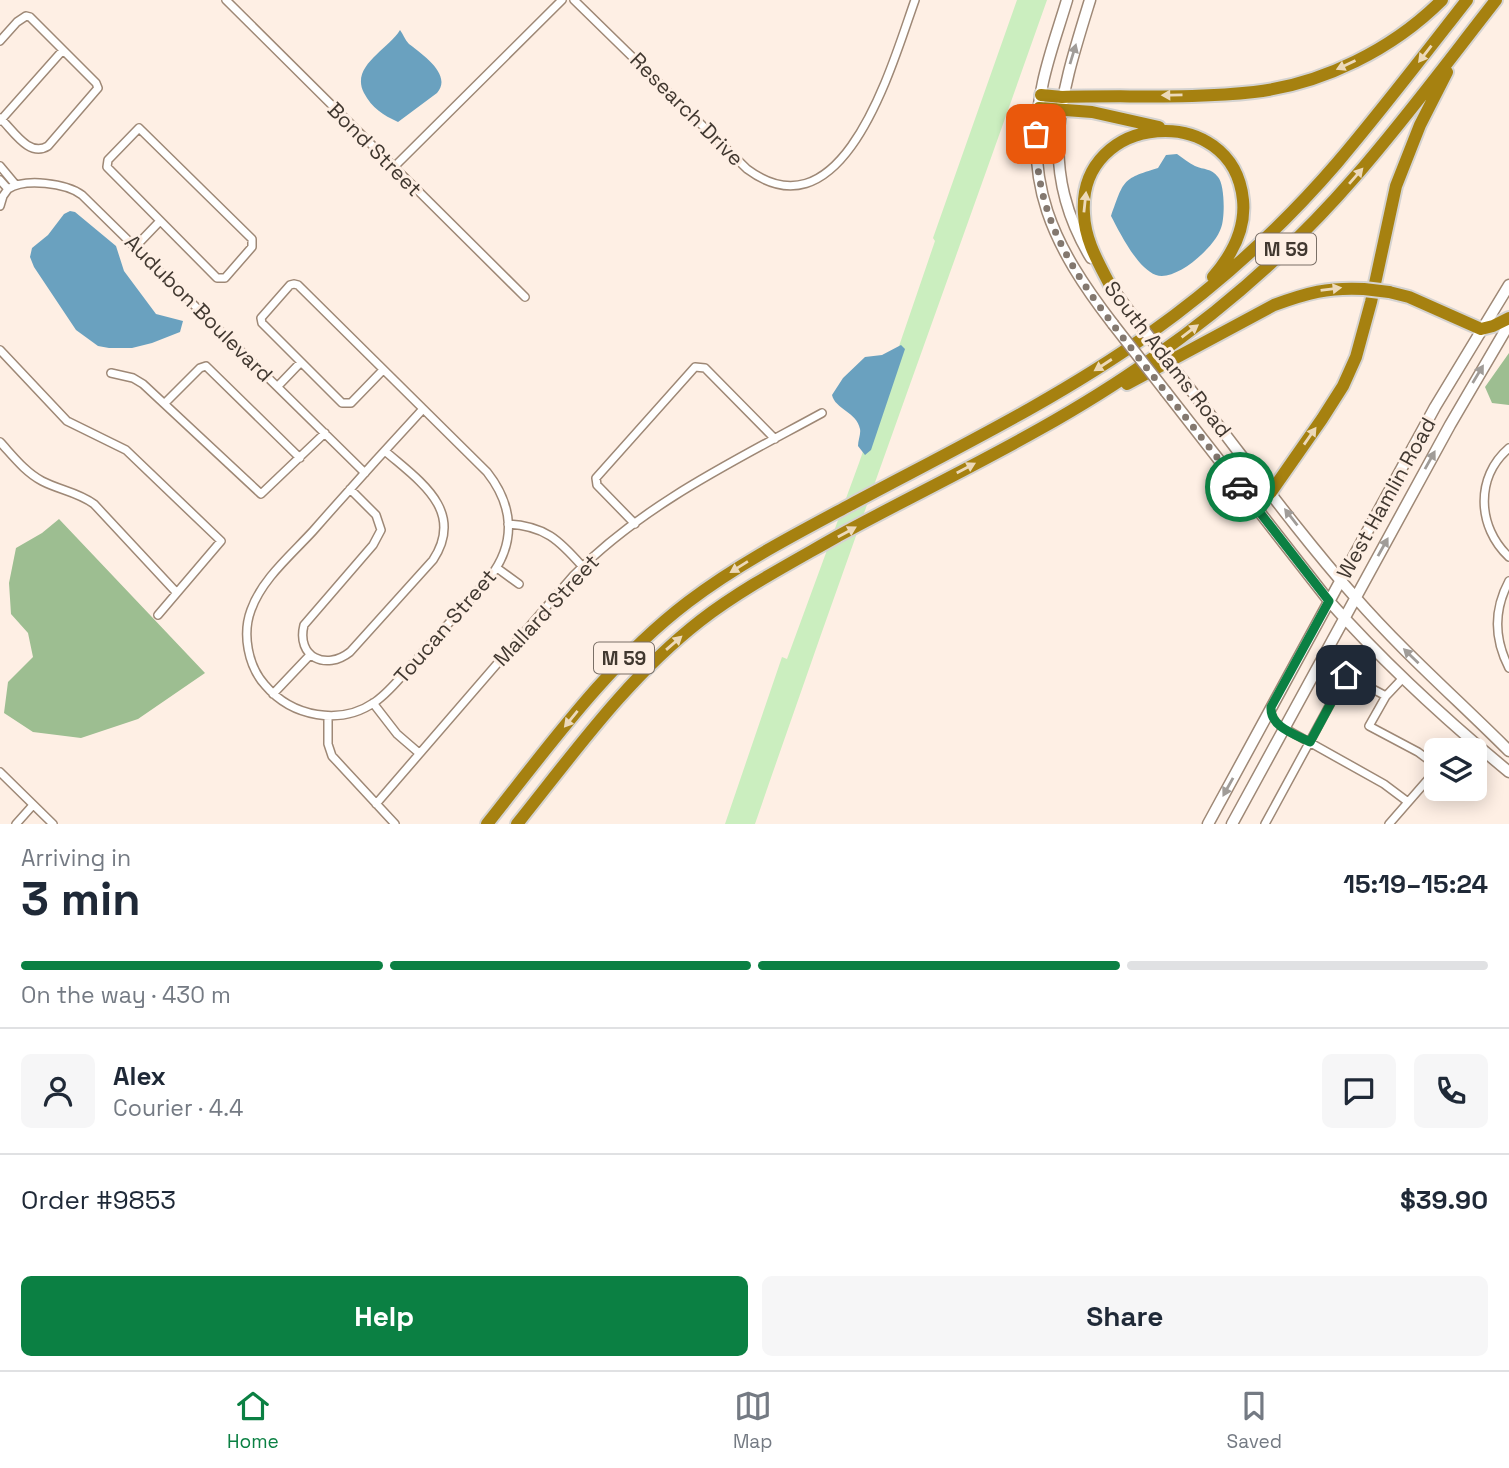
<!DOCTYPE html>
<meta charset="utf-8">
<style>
:root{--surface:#fff;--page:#f6f6f7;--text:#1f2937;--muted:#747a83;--line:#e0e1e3;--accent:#0b8043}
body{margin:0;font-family:"Space Grotesk",sans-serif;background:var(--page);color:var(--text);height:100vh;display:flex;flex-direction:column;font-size:26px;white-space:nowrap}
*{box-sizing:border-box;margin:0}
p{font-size:23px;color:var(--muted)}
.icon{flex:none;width:38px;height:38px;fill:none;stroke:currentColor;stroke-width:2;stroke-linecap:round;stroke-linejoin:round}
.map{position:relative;height:824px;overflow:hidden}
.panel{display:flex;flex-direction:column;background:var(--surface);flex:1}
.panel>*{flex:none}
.buttons{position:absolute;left:1424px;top:738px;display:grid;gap:14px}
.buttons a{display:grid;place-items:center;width:63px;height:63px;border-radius:10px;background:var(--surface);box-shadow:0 4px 18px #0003;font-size:35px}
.pin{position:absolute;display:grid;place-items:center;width:60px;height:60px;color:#fff;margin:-30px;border-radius:14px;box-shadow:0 4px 10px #0006}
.courier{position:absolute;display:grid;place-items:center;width:70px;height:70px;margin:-35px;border:5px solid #0b8043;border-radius:50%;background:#fff;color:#222;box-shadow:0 2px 9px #0007}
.overview em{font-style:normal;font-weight:700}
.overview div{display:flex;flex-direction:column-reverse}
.overview{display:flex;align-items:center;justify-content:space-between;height:119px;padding:0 21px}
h1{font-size:46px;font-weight:700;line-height:52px}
.bar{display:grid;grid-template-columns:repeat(4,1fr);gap:10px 7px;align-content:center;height:84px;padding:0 21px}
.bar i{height:9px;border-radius:5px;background:var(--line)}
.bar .selected{background:var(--accent)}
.bar p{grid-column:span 4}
.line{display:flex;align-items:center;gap:18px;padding:0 21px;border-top:2px solid var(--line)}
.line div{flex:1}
.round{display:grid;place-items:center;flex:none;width:74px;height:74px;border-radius:10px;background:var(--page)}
.cta{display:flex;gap:14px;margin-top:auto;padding:14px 21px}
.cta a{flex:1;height:80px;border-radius:10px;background:var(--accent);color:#fff;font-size:28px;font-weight:700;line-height:80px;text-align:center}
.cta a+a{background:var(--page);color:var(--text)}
.menu{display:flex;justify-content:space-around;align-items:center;height:98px;border-top:2px solid var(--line);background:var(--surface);font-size:19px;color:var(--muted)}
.menu a{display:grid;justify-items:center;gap:4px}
.menu .selected{color:var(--accent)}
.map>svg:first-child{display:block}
.green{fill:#cbeebf}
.forest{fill:#9dbe91}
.water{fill:#6aa1bf}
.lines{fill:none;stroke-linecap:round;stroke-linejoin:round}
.street-casing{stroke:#9e8876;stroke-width:10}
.secondary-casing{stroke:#9e8876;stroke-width:13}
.highway-casing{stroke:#d5d3d1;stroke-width:16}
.street{stroke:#fff;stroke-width:7}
.secondary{stroke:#fff;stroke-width:10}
.highway{stroke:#a68110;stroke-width:12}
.secondary-bridge-casing{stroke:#9e8876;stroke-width:13;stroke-linecap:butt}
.highway-bridge-casing{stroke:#d5d3d1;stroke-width:16;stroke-linecap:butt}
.secondary-bridge{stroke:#fff;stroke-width:10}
.highway-bridge{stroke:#a68110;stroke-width:12}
.oneway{fill:#a09c98}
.oneway2{fill:#ecd9ba}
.done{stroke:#83786f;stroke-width:7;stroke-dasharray:0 12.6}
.route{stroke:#0b8043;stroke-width:9}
.labels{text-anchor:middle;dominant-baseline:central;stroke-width:6;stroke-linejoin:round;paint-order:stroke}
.shield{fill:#feefe4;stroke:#7a6f66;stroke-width:2}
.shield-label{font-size:19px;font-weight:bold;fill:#413830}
.street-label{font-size:21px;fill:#413830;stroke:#feefe4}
</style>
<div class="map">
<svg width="1509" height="824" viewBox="0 0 1509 824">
<rect width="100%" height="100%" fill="#feefe4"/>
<!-- green -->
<path class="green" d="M1017,0H1047C950,275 850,548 755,824H725L782,657L787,659L859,463L935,241L933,238Z"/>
<!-- forest -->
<path class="forest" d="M1509,353V405L1492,403L1485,387Z
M59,519L205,673L138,719L81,738L33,732L4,713L8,682L33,657L28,633L11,614L9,583L16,548L42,533Z"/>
<!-- water -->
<path class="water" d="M400,30C403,34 405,40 409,44C422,54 453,75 437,93L398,122C383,115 372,108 364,93C350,66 388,50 400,30Z
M1177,154C1183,158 1189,163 1195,166C1204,170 1211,168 1218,177C1225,185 1225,218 1221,228C1215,247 1176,282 1156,275C1137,268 1120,233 1111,216C1124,181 1121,179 1158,168L1166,155Z
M70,211L75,212L116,246L124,271L156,314L183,321L180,332L152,343L132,348H109L98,346L76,330L34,267L30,257L32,248L48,235L64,214Z
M901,345L905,349L871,450L865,455L858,446C858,440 861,434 860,429C857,412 835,409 832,395L843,378L865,357L882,355Z"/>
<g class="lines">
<!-- street casing -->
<g class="street-casing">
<path id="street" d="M226,0L525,297
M574,0L747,169C844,241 893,61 915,0
M0,41L17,22L26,16L30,17L96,83L98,88L48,146C29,158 13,130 0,118
M0,121L63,50
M139,128L252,239V247L225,278H217L107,167L108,160Z
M0,166L15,184
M394,167L562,0
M0,180L8,189
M8,189C25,178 66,183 82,195L365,473
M0,206L3,196L8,189
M136,246L160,221
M0,350L67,421L126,450L221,541L158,615
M383,370L351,403H342L262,323L261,318L290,285L294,284L298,285L487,472C513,505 517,542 490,577C465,605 441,632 416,660C403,674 391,691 375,702C340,726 292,717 265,685C248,666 242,634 251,610C262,579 291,555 313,531C349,490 386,449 423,409
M111,373L133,378L143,384L261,494L325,433
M278,386L301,362
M165,403L200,368L206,366L300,458
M0,442C13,456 25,472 42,481C59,490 78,492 94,504L176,592
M1509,448C1475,477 1477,527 1509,557
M350,489L376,515L381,530L373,545L304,625C296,657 326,671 350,652L433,560C466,510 418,480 385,451
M508,524C545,526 559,540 582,566
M635,524L597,485L596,478L695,367L705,368L775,439
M497,568L519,584
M1509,581C1494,609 1494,639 1509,668
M1403,678L1386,696L1369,726L1418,752L1437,766
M273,694L310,655
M373,703L397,734L419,753
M328,716V744L332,756L395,824
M1284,728L1384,784L1408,802
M0,772L53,824
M376,804L573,576C642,505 736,460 822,413
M16,824L33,805
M1265,824L1346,675L1386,696
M1389,824L1437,769"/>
</g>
<!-- secondary casing -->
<g class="secondary-casing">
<path id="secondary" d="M1067,0C1059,27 1049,54 1043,82C1021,182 1053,246 1113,324
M1090,0C1061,94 1036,167 1091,258
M1110,285L1130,312
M1183,380C1240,452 1294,528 1355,597C1403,652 1458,700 1509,751
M1166,392L1329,601C1384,663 1445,719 1509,772
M1208,824L1435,407L1509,285
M1232,824L1450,425L1509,324"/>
</g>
<!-- highway casing -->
<g class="highway-casing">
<path id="highway" d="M1041,95L1062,97C1125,95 1191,99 1254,92C1323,84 1393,49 1442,0
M1039,108L1092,112L1159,127
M1112,289C1100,265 1085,242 1084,214C1077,112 1233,100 1243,200C1246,230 1232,255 1213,277
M1389,292L1409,297L1481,329L1493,326L1509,318
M1127,384L1274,305C1307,293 1328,287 1364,289
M1249,499H1264L1271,492L1322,419L1343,386L1356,357L1371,302L1396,186L1420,125L1447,72
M487,824C549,746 608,663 688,602C738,564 794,535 850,505C951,451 1056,400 1149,334C1218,285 1282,227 1337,163C1382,110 1424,55 1467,0
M517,824C574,753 627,678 700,621C743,588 791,563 838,536C943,479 1053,429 1150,360C1225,308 1294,247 1354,178C1404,121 1449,60 1496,0"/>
</g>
<!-- street -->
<use href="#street" class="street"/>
<!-- secondary -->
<use href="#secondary" class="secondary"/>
<!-- highway -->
<use href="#highway" class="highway"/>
<!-- secondary-bridge casing -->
<g class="secondary-bridge-casing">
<path id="secondary-bridge" d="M1130,312L1183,380
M1113,324L1166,392"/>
</g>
<!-- highway-bridge casing -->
<g class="highway-bridge-casing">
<path id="highway-bridge" d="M1364,289L1389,292"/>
</g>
<!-- secondary-bridge -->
<use href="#secondary-bridge" class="secondary-bridge"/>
<!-- highway-bridge -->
<use href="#highway-bridge" class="highway-bridge"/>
</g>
<!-- one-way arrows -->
<defs><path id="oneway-solid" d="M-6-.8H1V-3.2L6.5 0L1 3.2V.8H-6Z" transform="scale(1.75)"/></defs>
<g class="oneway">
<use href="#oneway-solid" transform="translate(1073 54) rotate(-73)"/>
<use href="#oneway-solid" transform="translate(1478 374) rotate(-59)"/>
<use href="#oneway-solid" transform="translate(1430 460) rotate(-61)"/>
<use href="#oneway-solid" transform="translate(1291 517) rotate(-128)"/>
<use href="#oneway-solid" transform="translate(1383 547) rotate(-61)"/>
<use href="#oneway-solid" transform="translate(1411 656) rotate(-136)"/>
<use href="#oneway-solid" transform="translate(1228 787) rotate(119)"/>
</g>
<g class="oneway2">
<use href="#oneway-solid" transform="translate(1425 54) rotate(128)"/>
<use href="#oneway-solid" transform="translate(1346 65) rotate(155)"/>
<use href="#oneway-solid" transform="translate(1172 95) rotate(179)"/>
<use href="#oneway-solid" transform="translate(1356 176) rotate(-49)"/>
<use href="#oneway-solid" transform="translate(1085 202) rotate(-84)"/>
<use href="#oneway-solid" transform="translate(1331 289) rotate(-7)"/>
<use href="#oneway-solid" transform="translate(1190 331) rotate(-37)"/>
<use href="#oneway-solid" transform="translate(1103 365) rotate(147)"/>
<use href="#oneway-solid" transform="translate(1310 436) rotate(-55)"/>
<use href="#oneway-solid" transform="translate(966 468) rotate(-28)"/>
<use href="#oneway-solid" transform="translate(847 532) rotate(-29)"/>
<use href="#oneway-solid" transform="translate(739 567) rotate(148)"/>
<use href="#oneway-solid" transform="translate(674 643) rotate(-41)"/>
<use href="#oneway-solid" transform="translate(571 719) rotate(129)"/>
</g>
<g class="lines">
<!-- done -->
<path class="done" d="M1036,134C1035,228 1084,287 1138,357C1172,400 1207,444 1240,487"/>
<!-- route -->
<path class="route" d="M1240,487L1329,601L1271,707C1270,727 1294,734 1310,742L1346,675"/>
</g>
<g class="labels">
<!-- shield labels -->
<g class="shield">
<rect x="1256" y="233.5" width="60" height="31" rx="5"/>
<rect x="594" y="642.5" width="60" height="31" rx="5"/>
</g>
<g class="shield-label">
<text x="1286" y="249">M 59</text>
<text x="624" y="658">M 59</text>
</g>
<!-- street labels -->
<g class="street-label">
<text transform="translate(687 109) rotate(45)">Research Drive</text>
<text transform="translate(375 149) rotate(45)">Bond Street</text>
<text transform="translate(199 308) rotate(45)">Audubon Boulevard</text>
<text transform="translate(1168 359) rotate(52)">South Adams Road</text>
<text transform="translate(1386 498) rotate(-61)">West Hamlin Road</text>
<text transform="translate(546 610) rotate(-47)">Mallard Street</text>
<text transform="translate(445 626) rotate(-49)">Toucan Street</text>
</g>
</g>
</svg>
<div class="buttons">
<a><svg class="icon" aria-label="layers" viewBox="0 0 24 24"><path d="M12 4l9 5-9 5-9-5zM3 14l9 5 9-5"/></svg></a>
</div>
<div class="pin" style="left:1036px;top:134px;background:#ea580c"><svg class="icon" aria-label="bag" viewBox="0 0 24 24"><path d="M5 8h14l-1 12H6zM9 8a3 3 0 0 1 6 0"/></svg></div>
<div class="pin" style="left:1346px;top:675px;background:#1f2937"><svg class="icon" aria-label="home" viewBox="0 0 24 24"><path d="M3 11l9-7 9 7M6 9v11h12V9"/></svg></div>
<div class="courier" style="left:1240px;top:487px"><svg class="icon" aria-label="car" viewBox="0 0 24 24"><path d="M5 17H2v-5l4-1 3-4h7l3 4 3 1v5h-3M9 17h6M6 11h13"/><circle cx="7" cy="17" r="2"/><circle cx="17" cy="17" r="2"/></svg></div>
</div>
<section class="panel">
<div class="overview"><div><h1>3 min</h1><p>Arriving in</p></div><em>15:19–15:24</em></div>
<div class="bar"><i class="selected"></i><i class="selected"></i><i class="selected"></i><i></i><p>On the way · 430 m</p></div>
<div class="line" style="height:126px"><a class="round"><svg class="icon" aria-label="person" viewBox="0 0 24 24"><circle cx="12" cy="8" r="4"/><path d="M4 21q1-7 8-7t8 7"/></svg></a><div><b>Alex</b><p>Courier · 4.4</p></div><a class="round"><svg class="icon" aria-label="chat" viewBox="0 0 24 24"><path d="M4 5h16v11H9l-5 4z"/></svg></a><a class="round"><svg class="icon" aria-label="phone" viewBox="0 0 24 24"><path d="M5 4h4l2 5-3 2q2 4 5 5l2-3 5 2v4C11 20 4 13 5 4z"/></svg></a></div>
<div class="line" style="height:91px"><div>Order #9853</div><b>$39.90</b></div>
<div class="cta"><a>Help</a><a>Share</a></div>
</section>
<nav class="menu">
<a class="selected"><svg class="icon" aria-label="home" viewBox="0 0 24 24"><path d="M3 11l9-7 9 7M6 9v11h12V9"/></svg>Home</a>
<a><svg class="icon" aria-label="map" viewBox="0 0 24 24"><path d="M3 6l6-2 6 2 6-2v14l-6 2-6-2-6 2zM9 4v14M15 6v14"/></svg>Map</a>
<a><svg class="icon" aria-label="saved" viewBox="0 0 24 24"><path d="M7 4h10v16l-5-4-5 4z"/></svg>Saved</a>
</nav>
